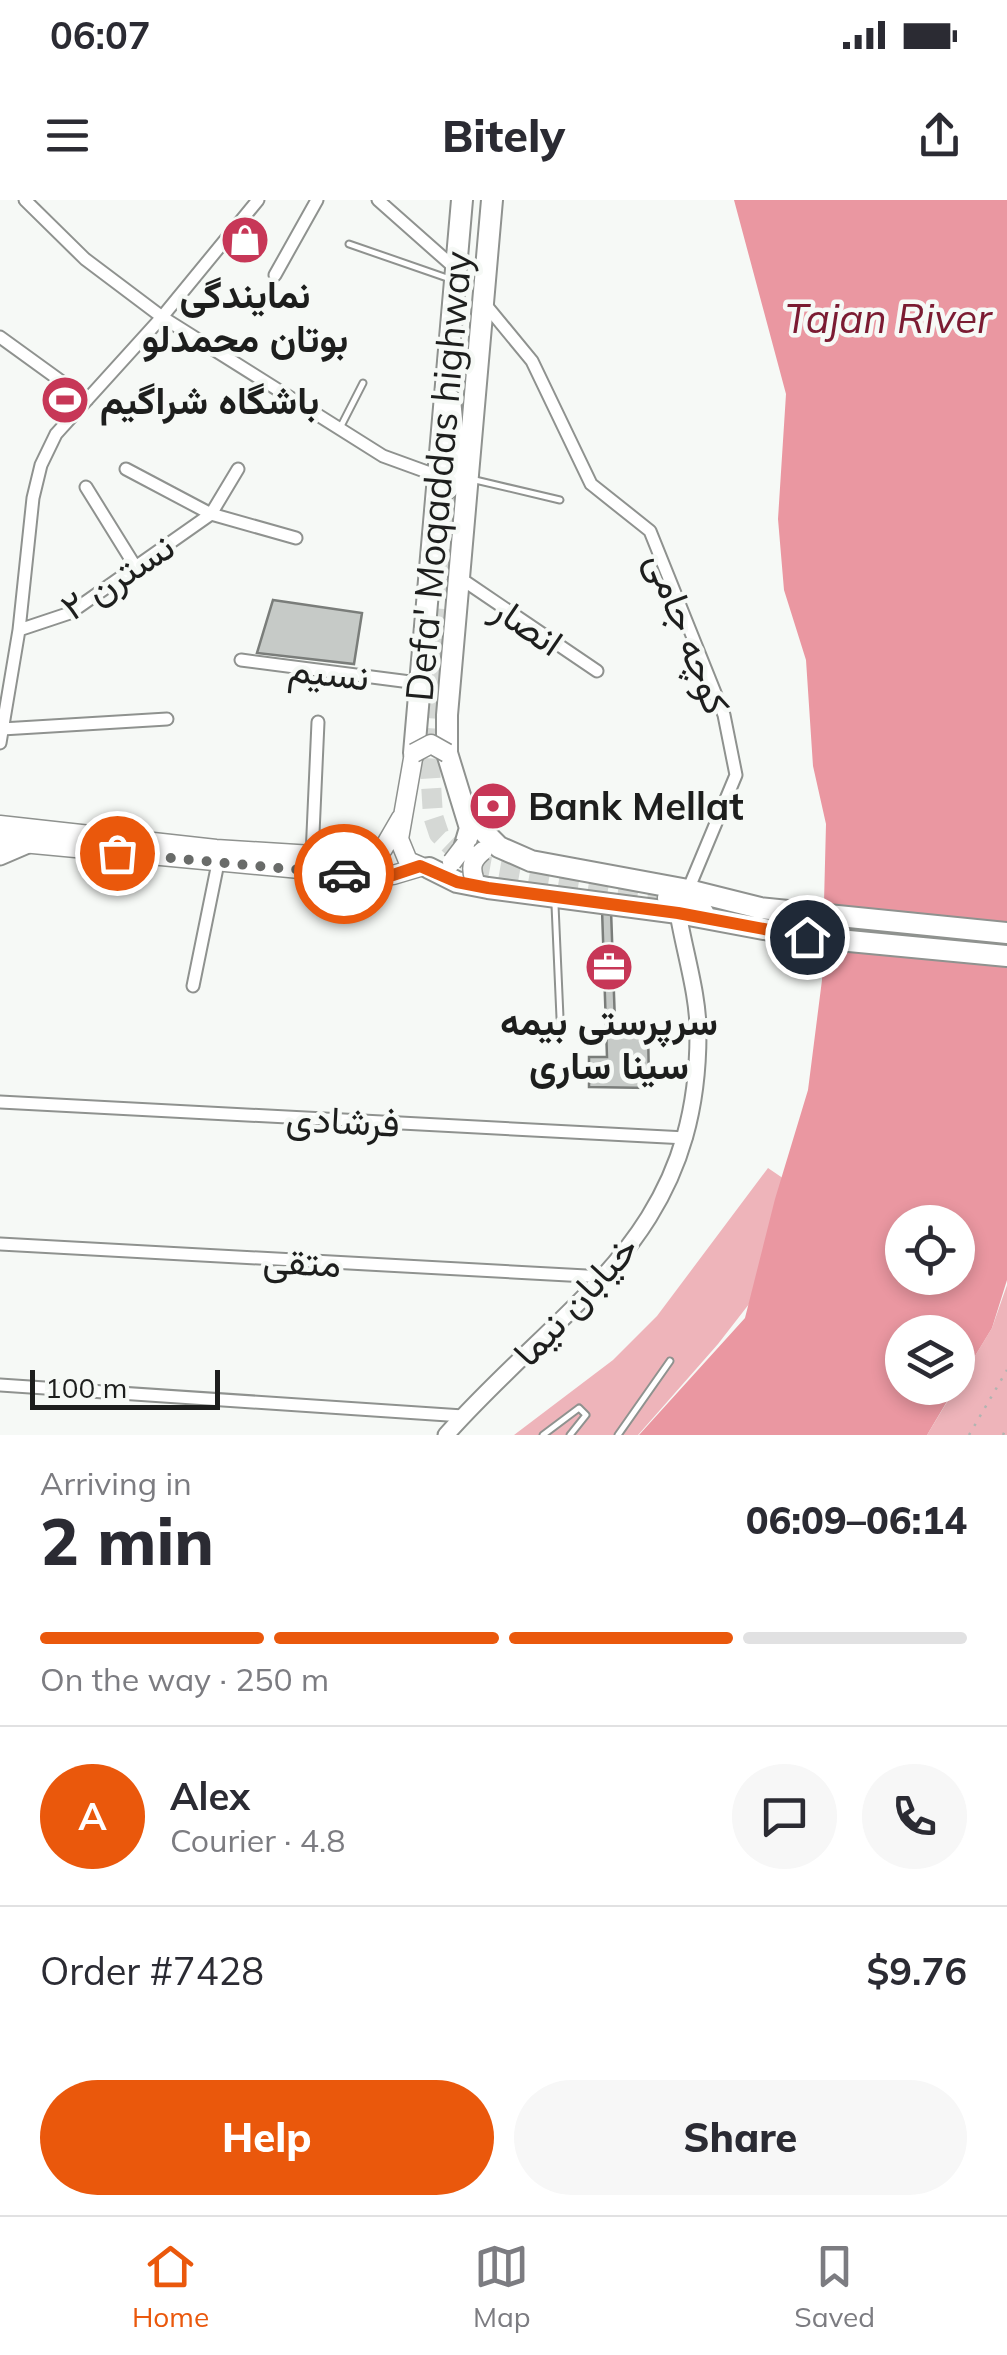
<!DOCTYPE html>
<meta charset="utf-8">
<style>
:root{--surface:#fff;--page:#f7f7f7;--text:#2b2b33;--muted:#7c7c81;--line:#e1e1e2;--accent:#ea580c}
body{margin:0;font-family:Mulish,Vazirmatn,sans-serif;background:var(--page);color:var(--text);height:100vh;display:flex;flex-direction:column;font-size:38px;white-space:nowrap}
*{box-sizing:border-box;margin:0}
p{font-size:32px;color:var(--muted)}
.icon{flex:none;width:55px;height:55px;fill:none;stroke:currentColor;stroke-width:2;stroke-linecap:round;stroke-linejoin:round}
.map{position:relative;height:1235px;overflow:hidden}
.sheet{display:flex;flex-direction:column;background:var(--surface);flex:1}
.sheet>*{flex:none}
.tools{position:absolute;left:885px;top:1005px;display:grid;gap:20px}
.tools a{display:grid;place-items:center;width:90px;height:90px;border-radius:50%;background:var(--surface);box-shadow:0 5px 15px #0003;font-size:50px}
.scale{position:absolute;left:30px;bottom:25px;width:190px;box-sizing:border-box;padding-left:10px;border:5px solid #1d1e1d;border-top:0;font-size:28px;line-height:35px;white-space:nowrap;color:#1d1e1d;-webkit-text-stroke:8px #f6f9f6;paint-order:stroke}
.pin{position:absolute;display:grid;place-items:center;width:85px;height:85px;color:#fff;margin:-42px;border:5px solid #fff;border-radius:50%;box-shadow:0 2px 10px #0007}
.courier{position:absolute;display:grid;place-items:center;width:100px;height:100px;margin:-50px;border:8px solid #ea580c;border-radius:50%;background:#fff;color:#222;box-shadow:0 2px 12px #0007}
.summary em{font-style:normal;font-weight:800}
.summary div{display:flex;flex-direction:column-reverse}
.summary{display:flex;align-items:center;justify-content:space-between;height:170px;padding:0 40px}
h1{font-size:65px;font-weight:800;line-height:75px}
.bar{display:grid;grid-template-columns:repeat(4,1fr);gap:15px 10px;align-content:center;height:120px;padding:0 40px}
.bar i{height:12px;border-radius:8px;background:var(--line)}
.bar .selected{background:var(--accent)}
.bar p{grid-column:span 4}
.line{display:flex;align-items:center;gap:25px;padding:0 40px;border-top:2px solid var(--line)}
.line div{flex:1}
.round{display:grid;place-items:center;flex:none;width:105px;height:105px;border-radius:52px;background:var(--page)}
.cta{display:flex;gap:20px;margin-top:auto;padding:20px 40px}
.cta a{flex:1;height:115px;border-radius:60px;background:var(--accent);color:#fff;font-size:40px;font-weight:800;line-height:115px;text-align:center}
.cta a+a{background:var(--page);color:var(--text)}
.status{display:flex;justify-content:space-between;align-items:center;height:70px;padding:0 50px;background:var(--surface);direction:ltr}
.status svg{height:28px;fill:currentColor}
header{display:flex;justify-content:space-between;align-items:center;height:130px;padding:0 40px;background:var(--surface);font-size:45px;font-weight:800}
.menu{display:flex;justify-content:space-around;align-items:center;height:140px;border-top:2px solid var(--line);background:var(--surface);font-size:28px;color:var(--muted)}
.menu a{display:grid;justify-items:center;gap:5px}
.menu .selected{color:var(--accent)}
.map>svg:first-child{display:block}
.green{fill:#eeb4ba}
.water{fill:#ea97a1;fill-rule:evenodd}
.building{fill:#c6cac7;stroke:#7a7d7a;stroke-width:2.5}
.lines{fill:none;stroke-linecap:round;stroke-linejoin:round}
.highway-tunnel{stroke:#d5d8d5;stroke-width:20;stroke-dasharray:20 10;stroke-linecap:butt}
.lane-casing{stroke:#8f928f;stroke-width:9}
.street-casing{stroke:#8f928f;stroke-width:15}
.secondary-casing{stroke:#8f928f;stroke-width:19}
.primary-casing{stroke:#8f928f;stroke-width:21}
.highway-casing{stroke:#8f928f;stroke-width:24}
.path{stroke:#b1b4b1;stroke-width:2.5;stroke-dasharray:2.5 8;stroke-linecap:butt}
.lane{stroke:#fff;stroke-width:5}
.street{stroke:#fff;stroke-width:11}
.secondary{stroke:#fff;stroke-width:15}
.primary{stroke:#fff;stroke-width:18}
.highway{stroke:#fff;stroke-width:20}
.primary-bridge-casing{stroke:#8f928f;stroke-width:21;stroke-linecap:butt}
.primary-bridge{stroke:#fff;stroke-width:18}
.done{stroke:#696b69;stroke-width:10;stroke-dasharray:0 18}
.route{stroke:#ea580c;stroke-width:12}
.labels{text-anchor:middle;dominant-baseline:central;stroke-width:9;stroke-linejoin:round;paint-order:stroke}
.poi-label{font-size:38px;font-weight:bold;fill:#1d1e1d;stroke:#f6f9f6}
.street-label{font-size:38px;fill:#1d1e1d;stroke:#f6f9f6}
.water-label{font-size:40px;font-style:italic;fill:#7b1b32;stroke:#f6f9f6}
</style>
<div class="status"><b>06:07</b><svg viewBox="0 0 49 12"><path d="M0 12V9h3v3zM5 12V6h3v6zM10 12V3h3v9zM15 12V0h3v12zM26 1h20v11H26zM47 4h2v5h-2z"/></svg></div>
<header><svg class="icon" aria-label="menu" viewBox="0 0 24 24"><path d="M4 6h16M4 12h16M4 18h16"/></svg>Bitely<svg class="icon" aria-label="share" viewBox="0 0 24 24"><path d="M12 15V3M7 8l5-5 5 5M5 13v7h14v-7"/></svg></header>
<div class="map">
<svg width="1007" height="1235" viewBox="0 0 1007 1235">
<rect width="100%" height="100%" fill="#f6f9f6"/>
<!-- green -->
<path class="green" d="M768,968L809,996L788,1054L718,1144L638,1235H514L613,1160L657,1116Z
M1007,1085V1235H927L992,1128Z"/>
<!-- water -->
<path class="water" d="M734,0H1007V1080L992,1128L958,1184V1132H902V1188H955L927,1235H639L745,1118L775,999L808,890L822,780L826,624L813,566L806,460L784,390L778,319L786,194ZM902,1022H958V1078H902Z"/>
<!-- building -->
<path class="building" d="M273,400L362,413L354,464L257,453Z
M602,709L611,710L615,823L648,824L649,888L589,887V857H607Z"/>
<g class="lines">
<!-- highway-tunnel -->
<path class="highway-tunnel" d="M449,289L430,567L433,616L439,634L469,663L667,698"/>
<!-- lane casing -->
<g class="lane-casing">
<path id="lane" d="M349,44L450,79
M341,226L363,183
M471,279L560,300
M555,705L561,840
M543,1235L579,1208L586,1215L570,1235
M618,1235L670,1161"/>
</g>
<!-- street casing -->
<g class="street-casing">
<path id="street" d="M25,0L85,59L162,117L383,256L438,276
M378,0L456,69
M275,75L317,0
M485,104L532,161L591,284L650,331L724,515L736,575L688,690
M0,137L87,200
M126,269L211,314L296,338
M86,287L135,366
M460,378L597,471
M19,430L70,413L211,314L238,269
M241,460L418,483
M2,529L167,519
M0,543L19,430L33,298L41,265L56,234L162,117L258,0
M312,656L318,522
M193,786L218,663
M0,902L686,938
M0,1044L605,1077
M0,1185L463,1216"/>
</g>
<!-- secondary casing -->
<g class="secondary-casing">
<path id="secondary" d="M0,657L28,645
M446,1235C566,1100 698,1039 698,834C699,797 684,750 678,713"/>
</g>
<!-- primary casing -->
<g class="primary-casing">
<path id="primary" d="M449,289L455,240L451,199
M414,553L399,639L408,661L422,667
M0,625L216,649L360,658L383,649L401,618
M0,641L363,675H393L420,667
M667,698L704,712"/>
</g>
<!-- highway casing -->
<g class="highway-casing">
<path id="highway" d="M414,553L462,0
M468,616L499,647L531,661L688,690L760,708L1007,733
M465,645L470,628L447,553V515L492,0
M429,668L457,682L488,688L678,713L807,737L1007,756"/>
</g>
<!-- path -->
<path class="path" d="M969,1235L1007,1170
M1003,1235L1007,1226"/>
<!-- lane -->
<use href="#lane" class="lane"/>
<!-- street -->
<use href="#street" class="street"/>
<!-- secondary -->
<use href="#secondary" class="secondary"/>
<!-- primary -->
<use href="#primary" class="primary"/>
<!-- highway -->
<use href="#highway" class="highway"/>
<!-- primary-bridge casing -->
<g class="primary-bridge-casing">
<path id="primary-bridge" d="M414,553L431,544L447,553
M452,662L465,645
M474,678C470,666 473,659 483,651"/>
</g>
<!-- primary-bridge -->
<use href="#primary-bridge" class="primary-bridge"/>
</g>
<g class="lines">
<!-- done -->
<path class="done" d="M117,653L344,674"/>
<!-- route -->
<path class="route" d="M344,674L393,675L420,666L457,682L488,688L678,713L807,737"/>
</g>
<!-- icons -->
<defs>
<g id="shop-disc" transform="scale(2.5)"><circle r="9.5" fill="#c73757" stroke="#f6f9f6"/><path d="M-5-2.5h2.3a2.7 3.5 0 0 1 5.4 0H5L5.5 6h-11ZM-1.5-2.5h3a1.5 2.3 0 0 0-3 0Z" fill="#fff"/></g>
<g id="stadium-disc" transform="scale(2.5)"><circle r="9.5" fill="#c73757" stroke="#f6f9f6"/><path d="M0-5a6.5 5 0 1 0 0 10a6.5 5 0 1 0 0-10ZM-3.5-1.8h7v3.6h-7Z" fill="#fff"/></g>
<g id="bank-disc" transform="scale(2.5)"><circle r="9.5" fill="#c73757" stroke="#f6f9f6"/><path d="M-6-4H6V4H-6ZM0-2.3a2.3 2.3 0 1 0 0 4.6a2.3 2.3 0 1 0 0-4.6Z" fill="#fff"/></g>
<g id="office-disc" transform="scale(2.5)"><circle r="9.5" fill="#c73757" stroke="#f6f9f6"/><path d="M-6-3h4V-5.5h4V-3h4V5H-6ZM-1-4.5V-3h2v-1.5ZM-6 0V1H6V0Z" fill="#fff"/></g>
</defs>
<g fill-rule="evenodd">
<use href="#shop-disc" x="245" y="40"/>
<use href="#stadium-disc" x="65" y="200"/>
<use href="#bank-disc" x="493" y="606"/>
<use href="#office-disc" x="609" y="767"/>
</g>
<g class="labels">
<!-- poi labels -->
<g class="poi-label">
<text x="245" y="94">نمایندگی<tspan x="245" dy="44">بوتان محمدلو</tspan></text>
<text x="100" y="200" text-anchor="start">باشگاه شراگیم</text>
<text x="528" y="606" text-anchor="start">Bank Mellat</text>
<text x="609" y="821">سرپرستی بیمه<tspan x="609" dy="44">سینا ساری</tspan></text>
</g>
<!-- street labels -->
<g class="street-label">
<text transform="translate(438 276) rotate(-85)">Defa' Moqaddas highway</text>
<text transform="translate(117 376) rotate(-33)">نسترن ۲</text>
<text transform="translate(528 425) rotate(34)">انصار</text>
<text transform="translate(689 433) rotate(69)">کوچه جامی</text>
<text transform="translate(329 472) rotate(7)">نسیم</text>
<text transform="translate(343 920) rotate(3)">فرشادی</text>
<text transform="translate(302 1061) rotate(3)">متقی</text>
<text transform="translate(575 1100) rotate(-47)">خیابان نیما</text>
</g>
<!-- water labels -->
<g class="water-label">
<text x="888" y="118">Tajan River</text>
</g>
</g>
</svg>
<div class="tools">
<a><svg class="icon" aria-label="locate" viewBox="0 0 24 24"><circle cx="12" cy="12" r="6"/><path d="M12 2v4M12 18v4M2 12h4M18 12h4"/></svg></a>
<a><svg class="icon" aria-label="layers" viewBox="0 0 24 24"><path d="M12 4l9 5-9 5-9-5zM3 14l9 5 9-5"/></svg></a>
</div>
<div class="scale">100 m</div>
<div class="pin" style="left:117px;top:653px;background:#ea580c"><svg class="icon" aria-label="bag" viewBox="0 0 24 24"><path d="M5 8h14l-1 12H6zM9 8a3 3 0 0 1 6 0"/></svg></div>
<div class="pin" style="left:807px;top:737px;background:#1f2937"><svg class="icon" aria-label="home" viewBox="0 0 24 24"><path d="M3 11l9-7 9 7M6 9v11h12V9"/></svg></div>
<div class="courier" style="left:344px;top:674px"><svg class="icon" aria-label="car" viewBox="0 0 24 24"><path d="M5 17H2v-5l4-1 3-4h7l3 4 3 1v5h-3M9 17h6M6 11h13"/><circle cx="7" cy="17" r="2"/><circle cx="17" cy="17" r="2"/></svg></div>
</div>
<section class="sheet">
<div class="summary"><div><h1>2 min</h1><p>Arriving in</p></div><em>06:09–06:14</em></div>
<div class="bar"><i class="selected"></i><i class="selected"></i><i class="selected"></i><i></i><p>On the way · 250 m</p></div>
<div class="line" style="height:180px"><b class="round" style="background:var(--accent);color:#fff">A</b><div><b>Alex</b><p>Courier · 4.8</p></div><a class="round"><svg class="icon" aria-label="chat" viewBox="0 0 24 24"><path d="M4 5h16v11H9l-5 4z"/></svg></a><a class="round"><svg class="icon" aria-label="phone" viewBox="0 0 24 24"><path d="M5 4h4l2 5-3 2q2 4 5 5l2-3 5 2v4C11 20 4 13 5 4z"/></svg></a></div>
<div class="line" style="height:130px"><div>Order #7428</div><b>$9.76</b></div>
<div class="cta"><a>Help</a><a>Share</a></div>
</section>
<nav class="menu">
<a class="selected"><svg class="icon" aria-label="home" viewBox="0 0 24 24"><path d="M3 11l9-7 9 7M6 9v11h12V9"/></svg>Home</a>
<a><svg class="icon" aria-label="map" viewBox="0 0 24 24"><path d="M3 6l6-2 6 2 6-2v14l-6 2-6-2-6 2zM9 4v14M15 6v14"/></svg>Map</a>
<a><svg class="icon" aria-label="saved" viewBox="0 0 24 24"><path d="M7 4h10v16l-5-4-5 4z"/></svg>Saved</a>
</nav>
